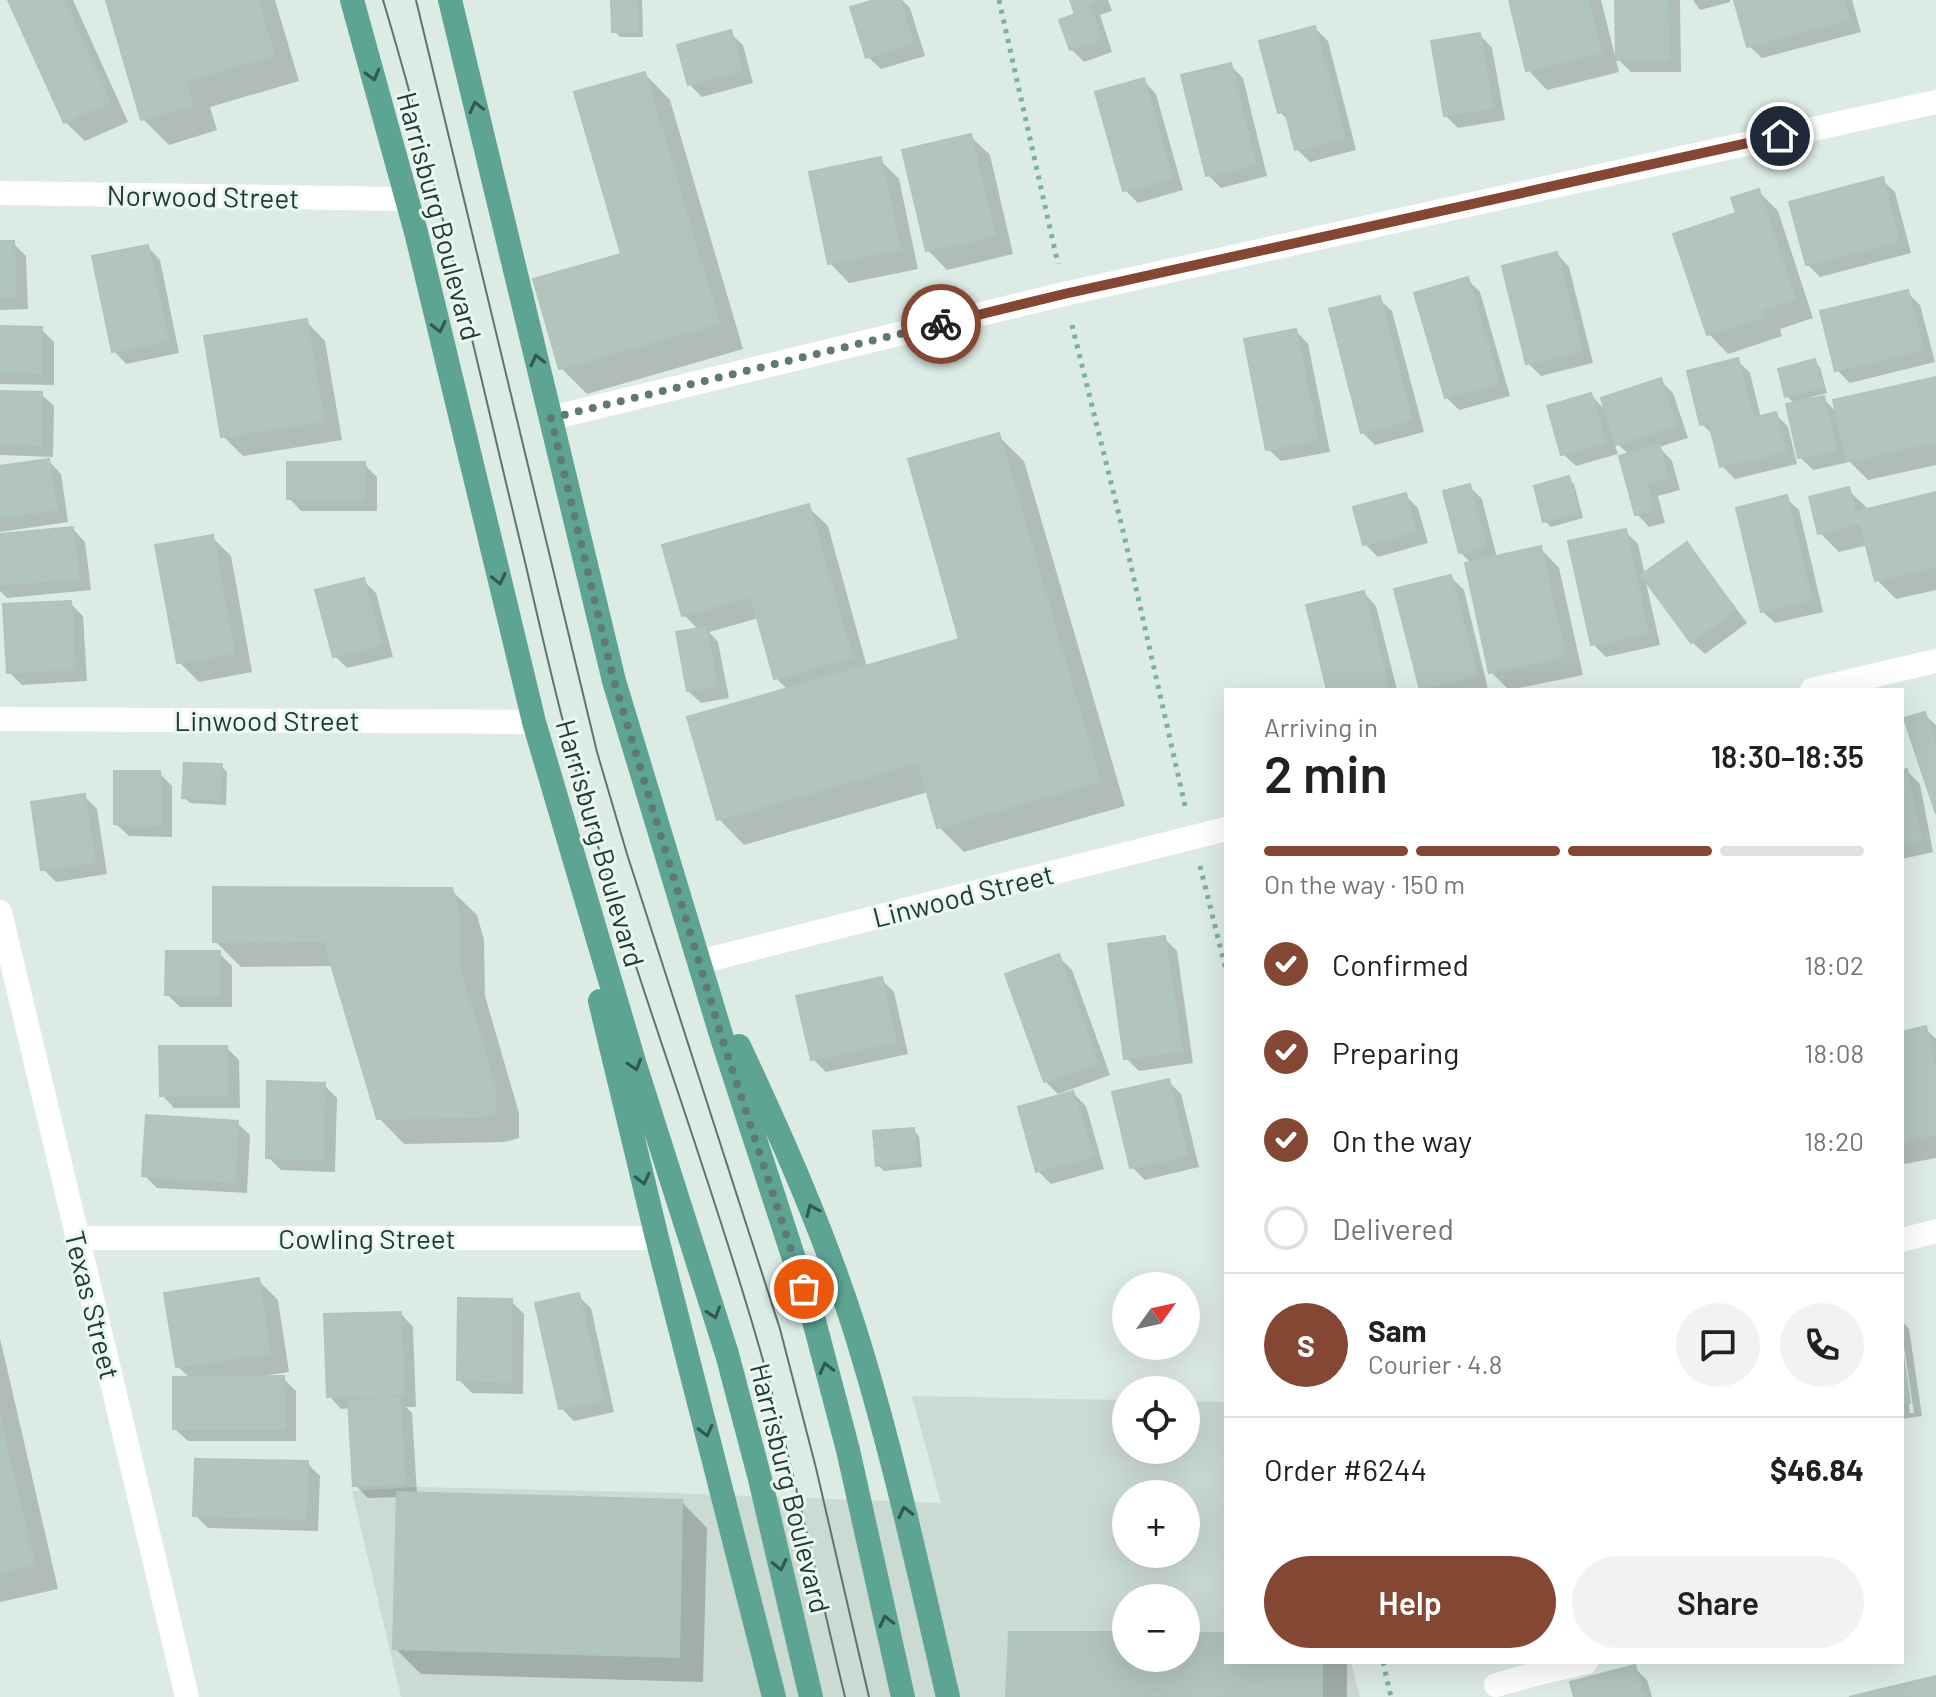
<!DOCTYPE html>
<meta charset="utf-8">
<style>
:root{--surface:#fff;--page:#f2f2f2;--text:#202124;--muted:#757577;--line:#e0e0e0;--accent:#844734}
body{margin:0;font-family:Barlow,sans-serif;background:var(--page);color:var(--text);height:100vh;display:flex;flex-direction:column;font-size:30px;white-space:nowrap}
*{box-sizing:border-box;margin:0}
p{font-size:26px;color:var(--muted)}
.icon{flex:none;width:44px;height:44px;fill:none;stroke:currentColor;stroke-width:2;stroke-linecap:round;stroke-linejoin:round}
.map{position:relative;flex:1;overflow:hidden}
.details{position:absolute;left:1224px;top:688px;width:680px;height:976px;display:flex;flex-direction:column;background:var(--surface);border-radius:0px;box-shadow:0 8px 32px #0002}
.details>*{flex:none}
.needle{width:52px;rotate:57deg}
.controls{position:absolute;left:1112px;top:1272px;display:grid;gap:16px}
.controls a{display:grid;place-items:center;width:88px;height:88px;border-radius:50%;background:var(--surface);box-shadow:0 8px 32px #0002;font-size:40px}
.pin{position:absolute;display:grid;place-items:center;width:68px;height:68px;color:#fff;margin:-34px;border:4px solid #fff;border-radius:50%;box-shadow:0 2px 8px #0007}
.courier{position:absolute;display:grid;place-items:center;width:80px;height:80px;margin:-40px;border:6px solid #844734;border-radius:50%;background:#fff;color:#222;box-shadow:0 2px 10px #0007}
.overview em{font-style:normal;font-weight:600}
.overview div{display:flex;flex-direction:column-reverse}
.overview{display:flex;align-items:center;justify-content:space-between;height:136px;padding:0 40px}
h1{font-size:52px;font-weight:600;line-height:60px}
.bar{display:grid;grid-template-columns:repeat(4,1fr);gap:12px 8px;align-content:center;height:96px;padding:0 40px}
.bar i{height:10px;border-radius:6px;background:var(--line)}
.bar .active{background:var(--accent)}
.bar p{grid-column:span 4}
.line{display:flex;align-items:center;gap:20px;padding:0 40px;border-top:2px solid var(--line)}
.line div{flex:1}
.round{display:grid;place-items:center;flex:none;width:84px;height:84px;border-radius:42px;background:var(--page)}
ol{padding:0 40px;list-style:none}
li{display:flex;align-items:center;gap:24px;height:88px}
li p{margin-inline-start:auto}
li .icon{padding:8px;border-radius:50%;background:var(--accent);color:#fff;stroke-width:4}
li:last-child{color:var(--muted)}
li i{width:44px;height:44px;border:4px solid var(--line);border-radius:50%}
.action{display:flex;gap:16px;margin-top:auto;padding:16px 40px}
.action a{flex:1;height:92px;border-radius:48px;background:var(--accent);color:#fff;font-size:32px;font-weight:600;line-height:92px;text-align:center}
.action a+a{background:var(--page);color:var(--text)}
.map>svg:first-child{display:block}
.built{fill:#cbdad3;fill-rule:evenodd}
.shadow{fill:#0003}
.building{fill:#b2c5bd;stroke:#afc4bc;stroke-width:2}
.lines{fill:none;stroke-linecap:round;stroke-linejoin:round}
.path{stroke:#7ab1a0;stroke-width:5;stroke-dasharray:4 6;stroke-linecap:butt}
.minor{stroke:#fff;stroke-width:24}
.major{stroke:#5da493;stroke-width:24}
.tram{stroke:#57776f;stroke-width:2}
.oneway{stroke:#305a50}
.done{stroke:#607971;stroke-width:8;stroke-dasharray:0 14.4}
.route{stroke:#844734;stroke-width:10}
.labels{text-anchor:middle;dominant-baseline:central;stroke-width:6;stroke-linejoin:round;paint-order:stroke}
.street-label{font-size:28px;fill:#1d3b33;stroke:#edf7f2}
</style>
<div class="map">
<svg width="1936" height="1697" viewBox="0 0 1936 1697">
<rect width="100%" height="100%" fill="#ddebe5"/>
<!-- built -->
<path class="built" d="M912,1396L1126,1400V1450H1186V1401L1226,1402V1662H1351L1360,1697H401L352,1491L414,1487L645,1492L941,1503ZM1126,1494H1186V1554H1126ZM1126,1598H1186V1658H1126Z"/>
<!-- shadow -->
<path class="shadow" d="M10,0H73L128,122L85,141L65,122Z
M108,0H275L299,81L210,107L217,130L169,145L143,119Z
M613,0H642L643,37H620L614,31Z
M882,0H902L910,8L925,56L881,69L868,57Z
M1072,0H1108L1112,11L1100,15L1112,52L1084,62L1071,49L1077,16Z
M1511,0H1601L1619,72L1547,90L1528,70Z
M1617,0H1680L1681,72H1631L1618,59Z
M1693,0H1730V2L1700,10Z
M1736,0H1852L1861,32L1762,58L1749,46Z
M1315,28L1328,41L1356,150L1310,162L1297,149L1290,122L1280,112Z
M730,33L743,45L753,83L702,97L689,84Z
M1480,35L1492,48L1505,120L1458,128L1445,115Z
M1230,65L1243,78L1267,176L1221,188L1208,175Z
M645,74L670,100L743,349L587,394L561,368L624,255Z
M1144,81L1156,94L1183,190L1138,203L1125,190Z
M970,136L990,155L1013,254L947,270L928,250Z
M880,160L899,179L918,269L849,283L830,263Z
M1882,180L1895,192L1911,253L1820,277L1807,264Z
M1759,192L1778,211L1813,318L1780,329L1782,336L1728,354L1709,334L1738,215Z
M0,243H13L26,256L28,309L0,310Z
M148,247L160,260L179,353L126,364L114,351Z
M1557,254L1569,267L1593,363L1541,376L1528,363Z
M1467,279L1480,292L1510,396L1459,410L1446,397Z
M1907,292L1920,305L1935,362L1850,383L1837,370Z
M1379,299L1392,311L1424,432L1375,445L1362,432Z
M306,321L325,341L342,440L243,456L223,436Z
M0,328L41,329L54,342V385L0,384Z
M1296,331L1308,344L1330,452L1281,461L1268,449Z
M1737,360L1750,373L1761,418L1776,414L1788,427L1797,464L1735,479L1722,466L1714,436L1702,424Z
M1814,362L1820,367L1827,393L1811,397L1812,401L1823,398L1838,414L1936,379V465L1868,480L1850,462L1813,470L1800,457L1795,404L1787,396Z
M1660,380L1673,393L1688,438L1659,447L1672,461L1680,490L1658,496L1665,523L1649,527L1637,514L1630,456L1613,439L1618,454L1576,466L1563,454L1591,395L1607,412Z
M0,393L41,394L54,406L53,457L0,455Z
M998,436L1024,461L1125,806L964,852L939,827L928,792L744,845L719,819L788,690L776,678L759,618L709,632L718,642L729,698L701,703L688,691L699,630L684,615L808,507L828,526L867,667L962,640Z
M49,461L61,474L68,522L0,532V468Z
M364,464L377,477V511H301L289,498Z
M1568,478L1574,484L1583,518L1551,527L1545,521Z
M1469,486L1482,499L1497,558L1540,548L1559,568L1583,675L1509,690L1491,672L1472,564L1460,552Z
M1848,490L1868,509L1936,495V590L1896,599L1877,580L1868,545L1839,552L1820,533Z
M1405,495L1418,508L1428,543L1378,557L1365,544Z
M1786,498L1799,510L1823,612L1775,623L1762,611Z
M73,529L85,542L91,590L7,598L0,591V536Z
M1625,531L1638,544L1645,575L1687,545L1699,558L1747,623L1705,654L1692,642L1645,578L1660,645L1606,657L1593,644Z
M212,537L231,556L252,672L199,682L179,662Z
M1451,577L1464,590L1488,689L1482,690L1422,689Z
M363,580L376,593L393,657L347,668L335,656Z
M1364,593L1376,606L1397,690H1329Z
M70,603L83,616L87,681L22,685L9,672Z
M1924,714L1936,725V807Z
M221,766L227,772L226,805L190,803L184,797Z
M1907,771L1920,784L1933,852L1902,859V772Z
M159,773L172,786V837L129,836L116,824Z
M84,796L97,809L107,874L56,882L43,869Z
M451,890L477,915L484,940L485,996L519,1113V1138L505,1142L404,1144L379,1118L334,966L241,967L215,941Z
M1164,938L1177,951L1193,1063L1139,1071L1126,1058Z
M219,953L232,966V1007H180L167,994Z
M1059,957L1072,970L1110,1075L1058,1094L1045,1081Z
M881,979L894,992L908,1054L826,1072L813,1059Z
M1926,1029L1936,1039V1158L1904,1164L1902,1162V1034Z
M227,1048L239,1060L240,1108H174L162,1095Z
M1168,1081L1181,1094L1199,1167L1145,1180L1132,1167Z
M324,1085L337,1098L335,1172L281,1170L268,1157Z
M1073,1093L1086,1106L1104,1169L1051,1184L1038,1171Z
M237,1123L250,1135L247,1193L157,1188L144,1175Z
M913,1130L919,1136L922,1167L884,1171L878,1165Z
M258,1280L278,1300L289,1372L262,1376L263,1378H283L296,1391V1441H188L175,1429L190,1378L177,1366Z
M578,1296L591,1308L614,1412L574,1421L561,1408Z
M511,1301L524,1314L523,1394L472,1393L459,1380Z
M401,1314L413,1327L416,1407H406L412,1413L417,1494L682,1502L707,1528L703,1682L421,1674L395,1648L399,1497L368,1498L355,1485L351,1408L341,1409L329,1396Z
M1902,1321L1909,1329L1922,1416L1902,1419V1361L1910,1413H1914L1902,1334Z
M0,1338L58,1589L0,1602Z
M307,1463L320,1476L318,1531L208,1528L195,1515Z
M1126,1634V1658H1186V1635H1226V1662H1347V1697H1008Z
M1634,1667L1647,1680L1652,1697H1576Z"/>
<!-- building -->
<path class="building" d="M8,0H64L110,102L64,123Z
M106,0H258L274,55L185,81L193,105L141,120Z
M611,0H637L638,32H612Z
M875,0H900L913,43L866,58L850,7Z
M1070,0H1096L1089,3L1101,39L1070,50L1059,20L1075,14Z
M1509,0H1588L1601,53L1526,71Z
M1615,0H1668L1669,60H1616Z
M1734,0H1844L1850,19L1747,47Z
M1315,26L1345,138L1295,150L1285,111L1278,113L1259,41Z
M731,30L742,70L688,85L677,45Z
M1480,33L1493,108L1444,116L1431,41Z
M1231,63L1256,164L1206,176L1181,75Z
M645,72L719,323L559,369L533,279L621,254L574,92Z
M1144,78L1172,178L1123,191L1095,92Z
M971,134L995,235L926,251L902,150Z
M881,157L900,249L828,264L809,172Z
M1883,177L1899,241L1806,265L1789,202Z
M1759,189L1795,299L1762,310L1764,317L1707,335L1673,234L1736,213L1731,198Z
M0,241H14L16,297L0,298Z
M148,245L168,340L112,352L92,256Z
M1557,252L1582,351L1526,364L1502,266Z
M1468,277L1499,383L1445,398L1414,293Z
M1908,290L1923,349L1835,371L1820,311Z
M1380,296L1412,420L1361,433L1329,309Z
M307,319L324,421L221,437L204,336Z
M0,326L42,327L41,373L0,372Z
M1296,329L1318,439L1266,450L1244,339Z
M1738,358L1753,418L1776,412L1786,451L1720,467L1709,423L1700,425L1687,371Z
M1815,359L1823,387L1785,397L1778,369Z
M1936,377V442L1847,461L1833,400Z
M1661,378L1676,425L1616,445L1601,398Z
M0,391L42,392L41,445L0,444Z
M1591,393L1606,442L1561,455L1547,406Z
M1824,396L1836,450L1798,458L1786,404Z
M999,433L1100,781L937,828L918,762L717,820L687,717L959,639L908,459Z
M1660,445L1668,478L1646,483L1653,511L1635,515L1619,456Z
M49,459L57,509L0,518V466Z
M287,462H365V499H287Z
M1569,476L1579,512L1543,522L1534,486Z
M1470,484L1486,546L1459,553L1443,491Z
M1849,487L1855,512L1936,492V566L1875,581L1860,523L1818,534L1809,497Z
M1406,493L1416,531L1363,545L1353,507Z
M1787,495L1811,599L1761,612L1736,508Z
M809,504L852,657L774,679L751,596L682,616L662,545Z
M73,527L79,578L0,585V534Z
M1626,529L1648,633L1591,645L1568,541Z
M213,535L234,653L177,663L155,545Z
M1687,542L1735,610L1691,643L1641,575Z
M1541,546L1565,656L1489,673L1465,563Z
M1451,575L1477,676L1420,690L1394,589Z
M364,578L381,644L333,657L315,590Z
M1364,591L1389,690H1327L1306,605Z
M71,601L75,669L7,673L3,604Z
M706,627L717,686L687,691L676,632Z
M1925,712L1936,745V814L1904,718Z
M184,763L222,764L220,800L182,798Z
M1907,769L1921,840L1902,844V770Z
M114,771H160V825L114,824Z
M85,794L95,862L41,870L31,802Z
M213,887L452,888L459,913L460,969L495,1086V1112L479,1117L377,1119L324,941L213,942Z
M1165,936L1182,1051L1124,1059L1108,944Z
M166,951H220V995H165Z
M1059,954L1098,1063L1044,1082L1005,974Z
M882,977L896,1042L811,1060L796,996Z
M1926,1026L1936,1070V1135L1902,1142V1032Z
M159,1046H227L228,1096H160Z
M1169,1079L1187,1155L1130,1168L1112,1092Z
M267,1081L325,1083L323,1160L266,1158Z
M1073,1091L1093,1156L1036,1172L1018,1107Z
M146,1115L238,1121L235,1182L142,1176Z
M914,1128L917,1162L876,1166L873,1131Z
M259,1278L270,1353L176,1367L164,1293Z
M579,1293L603,1399L559,1409L535,1303Z
M458,1298L512,1299L511,1382L457,1380Z
M401,1312L404,1395L327,1397L324,1314Z
M1902,1347L1910,1403L1902,1404Z
M284,1376L285,1429H173V1377Z
M400,1398L405,1484L353,1486L348,1400Z
M0,1418L34,1564L0,1572Z
M195,1459L308,1461L306,1519L193,1516Z
M397,1492L682,1500L679,1657L393,1649Z
M1009,1632H1126V1658H1186V1633H1226V1662H1322V1697H1006Z
M1635,1665L1644,1697H1574L1570,1682Z
M1936,1676V1697H1849Z"/>
<g class="lines">
<!-- path -->
<path class="path" d="M999,0L1058,264
M1072,325L1124,535L1186,810
M1200,866L1226,970
M1383,1662L1391,1697"/>
<!-- minor -->
<path class="minor" d="M0,193L407,199
M551,418L1064,294L1936,102
M1812,690L1936,661
M0,719L534,722
M0,912L187,1697
M699,962L1226,829
M77,1238H657
M1902,1240L1936,1231
M1496,1685L1539,1673L1586,1662"/>
<!-- major -->
<path class="major" d="M352,0L416,232L534,722L635,1065L727,1354L760,1479L811,1697
M450,0L614,681L722,1038L813,1317L848,1450L903,1697
M600,1001L657,1238L774,1697
M739,1046C782,1138 823,1230 854,1327C892,1448 919,1573 948,1697"/>
<!-- tram -->
<path class="tram" d="M383,0C439,186 480,377 526,566C541,632 556,698 574,763C627,957 700,1144 756,1336C791,1455 816,1577 845,1697
M416,0L597,752L627,854L780,1329L816,1468L869,1697"/>
</g>
<!-- one-way arrows -->
<defs><path id="oneway-chevron" d="M-2-3.5L2.5 0L-2 3.5" fill="none" stroke-width="1.6" stroke-linecap="round" stroke-linejoin="round" transform="scale(2)"/></defs>
<g class="oneway">
<use href="#oneway-chevron" transform="translate(373 75) rotate(75)"/>
<use href="#oneway-chevron" transform="translate(476 107) rotate(-104)"/>
<use href="#oneway-chevron" transform="translate(439 327) rotate(77)"/>
<use href="#oneway-chevron" transform="translate(537 360) rotate(-104)"/>
<use href="#oneway-chevron" transform="translate(499 579) rotate(77)"/>
<use href="#oneway-chevron" transform="translate(635 1065) rotate(73)"/>
<use href="#oneway-chevron" transform="translate(643 1179) rotate(77)"/>
<use href="#oneway-chevron" transform="translate(812 1210) rotate(-113)"/>
<use href="#oneway-chevron" transform="translate(714 1313) rotate(72)"/>
<use href="#oneway-chevron" transform="translate(826 1368) rotate(-104)"/>
<use href="#oneway-chevron" transform="translate(706 1431) rotate(76)"/>
<use href="#oneway-chevron" transform="translate(905 1512) rotate(-103)"/>
<use href="#oneway-chevron" transform="translate(780 1565) rotate(77)"/>
<use href="#oneway-chevron" transform="translate(886 1621) rotate(-103)"/>
</g>
<g class="lines">
<!-- done -->
<path class="done" d="M804,1289L722,1038L614,681L551,418L941,324"/>
<!-- route -->
<path class="route" d="M941,324L1064,294L1780,136"/>
</g>
<g class="labels">
<!-- street labels -->
<g class="street-label">
<text transform="translate(203 196) rotate(1)">Norwood Street</text>
<text transform="translate(440 216) rotate(75)">Harrisburg Boulevard</text>
<text x="267" y="720">Linwood Street</text>
<text transform="translate(601 843) rotate(74)">Harrisburg Boulevard</text>
<text transform="translate(963 895) rotate(-14)">Linwood Street</text>
<text x="367" y="1238">Cowling Street</text>
<text transform="translate(93 1305) rotate(76)">Texas Street</text>
<text transform="translate(791 1488) rotate(76)">Harrisburg Boulevard</text>
</g>
</g>
</svg>
<div class="controls">
<a><svg class="needle" viewBox="-14 -14 28 28"><path d="M0-13l5 13h-10z" fill="#e53935"/><path d="M0 13l5-13h-10z" fill="#757577"/></svg></a>
<a><svg class="icon" aria-label="locate" viewBox="0 0 24 24"><circle cx="12" cy="12" r="6"/><path d="M12 2v4M12 18v4M2 12h4M18 12h4"/></svg></a>
<a>+</a>
<a>−</a>
</div>
<div class="pin" style="left:804px;top:1289px;background:#ea580c"><svg class="icon" aria-label="bag" viewBox="0 0 24 24"><path d="M5 8h14l-1 12H6zM9 8a3 3 0 0 1 6 0"/></svg></div>
<div class="pin" style="left:1780px;top:136px;background:#1f2937"><svg class="icon" aria-label="home" viewBox="0 0 24 24"><path d="M3 11l9-7 9 7M6 9v11h12V9"/></svg></div>
<div class="courier" style="left:941px;top:324px"><svg class="icon" aria-label="bike" viewBox="0 0 24 24"><circle cx="6" cy="16" r="4"/><circle cx="18" cy="16" r="4"/><path d="M6 16l4-8h5l3 8M10 8l3 8H6M13 5h3"/></svg></div>
<section class="details">
<div class="overview"><div><h1>2 min</h1><p>Arriving in</p></div><em>18:30–18:35</em></div>
<div class="bar"><i class="active"></i><i class="active"></i><i class="active"></i><i></i><p>On the way · 150 m</p></div>
<ol>
<li><svg class="icon" aria-label="check" viewBox="0 0 24 24"><path d="M5 12l5 5 9-10"/></svg>Confirmed<p>18:02</p></li>
<li><svg class="icon" aria-label="check" viewBox="0 0 24 24"><path d="M5 12l5 5 9-10"/></svg>Preparing<p>18:08</p></li>
<li><svg class="icon" aria-label="check" viewBox="0 0 24 24"><path d="M5 12l5 5 9-10"/></svg>On the way<p>18:20</p></li>
<li><i></i>Delivered</li>
</ol>
<div class="line" style="height:144px"><b class="round" style="background:var(--accent);color:#fff">S</b><div><b>Sam</b><p>Courier · 4.8</p></div><a class="round"><svg class="icon" aria-label="chat" viewBox="0 0 24 24"><path d="M4 5h16v11H9l-5 4z"/></svg></a><a class="round"><svg class="icon" aria-label="phone" viewBox="0 0 24 24"><path d="M5 4h4l2 5-3 2q2 4 5 5l2-3 5 2v4C11 20 4 13 5 4z"/></svg></a></div>
<div class="line" style="height:104px"><div>Order #6244</div><b>$46.84</b></div>
<div class="action"><a>Help</a><a>Share</a></div>
</section>
</div>
